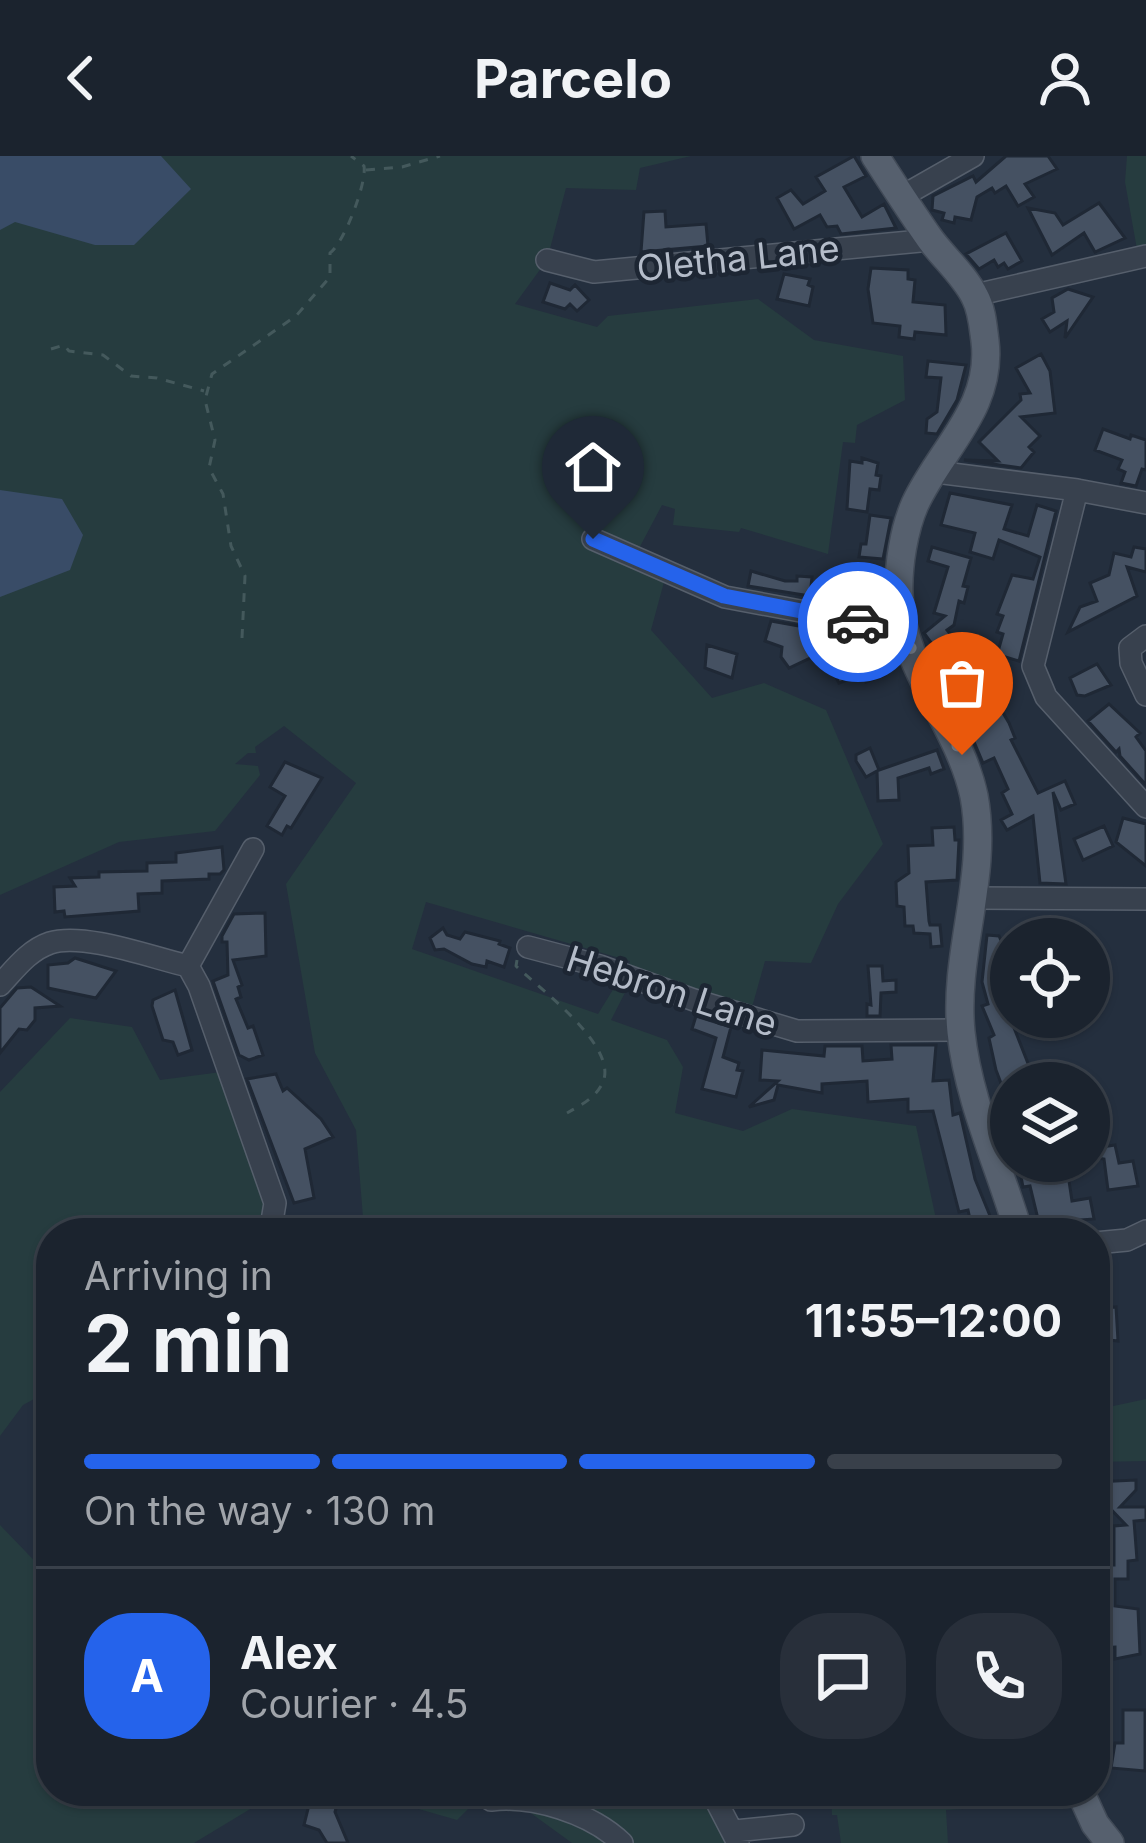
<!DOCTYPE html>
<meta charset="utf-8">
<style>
:root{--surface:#1b232e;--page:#282f3a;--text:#f1f3f6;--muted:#a0a4aa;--line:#39404a;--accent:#2563eb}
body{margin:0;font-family:Inter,sans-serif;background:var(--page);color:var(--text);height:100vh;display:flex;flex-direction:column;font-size:45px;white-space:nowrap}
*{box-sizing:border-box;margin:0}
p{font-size:39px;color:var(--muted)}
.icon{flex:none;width:66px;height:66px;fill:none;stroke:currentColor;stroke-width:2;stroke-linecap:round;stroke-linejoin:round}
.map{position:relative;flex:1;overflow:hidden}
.details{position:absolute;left:36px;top:1062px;width:1074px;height:588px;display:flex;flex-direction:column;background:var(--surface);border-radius:48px;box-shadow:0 3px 9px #0004,0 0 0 3px var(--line)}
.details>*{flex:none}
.tools{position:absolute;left:990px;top:762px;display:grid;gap:24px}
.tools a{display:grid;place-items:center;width:120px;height:120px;border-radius:50%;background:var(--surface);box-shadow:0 3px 9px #0004,0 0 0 3px var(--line);font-size:60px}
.pin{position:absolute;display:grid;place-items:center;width:102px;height:102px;color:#fff;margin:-123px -51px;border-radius:50% 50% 50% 0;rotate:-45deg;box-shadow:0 0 12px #0007}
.pin .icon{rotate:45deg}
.courier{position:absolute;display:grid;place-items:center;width:120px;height:120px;margin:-60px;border:9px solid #2563eb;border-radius:50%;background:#fff;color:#222;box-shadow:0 3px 15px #0007}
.summary em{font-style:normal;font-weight:700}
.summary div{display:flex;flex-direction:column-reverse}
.summary{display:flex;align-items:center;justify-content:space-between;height:204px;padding:0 48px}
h1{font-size:78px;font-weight:700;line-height:90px}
.bar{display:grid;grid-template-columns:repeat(4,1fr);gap:18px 12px;align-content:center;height:144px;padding:0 48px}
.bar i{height:15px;border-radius:9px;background:var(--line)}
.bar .active{background:var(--accent)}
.bar p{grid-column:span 4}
.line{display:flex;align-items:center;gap:30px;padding:0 48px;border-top:3px solid var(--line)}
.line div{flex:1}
.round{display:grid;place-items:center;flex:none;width:126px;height:126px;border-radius:48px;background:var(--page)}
header{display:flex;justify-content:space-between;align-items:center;height:156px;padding:0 48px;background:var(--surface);font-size:54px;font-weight:700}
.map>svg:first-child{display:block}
.green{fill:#263c3f;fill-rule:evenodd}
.water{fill:#394c67}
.building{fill:#455162;stroke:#1f2835;stroke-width:3}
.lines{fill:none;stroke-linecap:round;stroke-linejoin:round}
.minor-casing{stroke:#565f6c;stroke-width:24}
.major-casing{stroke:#414a57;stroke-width:30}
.path{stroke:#44595c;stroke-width:3;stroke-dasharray:9 9;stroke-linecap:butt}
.minor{stroke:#38414e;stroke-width:21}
.major{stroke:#56606e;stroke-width:27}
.done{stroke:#828b98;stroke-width:12;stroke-dasharray:0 21.6}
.route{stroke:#2563eb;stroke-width:15}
.labels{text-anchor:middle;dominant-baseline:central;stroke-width:9;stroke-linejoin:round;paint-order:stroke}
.street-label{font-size:36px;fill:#b4bcc9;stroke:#1d2633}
</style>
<header><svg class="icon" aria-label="back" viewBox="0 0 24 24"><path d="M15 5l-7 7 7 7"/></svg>Parcelo<svg class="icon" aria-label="person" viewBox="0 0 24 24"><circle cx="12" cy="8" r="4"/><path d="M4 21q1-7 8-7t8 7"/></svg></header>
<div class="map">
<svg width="1146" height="1687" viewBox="0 0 1146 1687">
<rect width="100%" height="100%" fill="#242f3e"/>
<!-- green -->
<path class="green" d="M0,0H691L640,12L636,34L566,32L547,104L515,148L597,171L608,160L758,143L814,184L903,200L905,244L857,269L855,287L843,286L828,398L741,372L739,376L673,369L675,353L662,349L635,400L667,415L651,474L712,542L764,527L826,554L883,688L838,748L811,807L765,805L749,862L633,821L611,864L667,884L683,911L675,957L743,975L792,953L916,970L939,1077H370L364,1074L356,974L315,897L286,728L356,627L284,570L255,591L256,597H248L235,608L258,610L260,619L215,675L119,686L0,739ZM426,746L630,805V806L598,858L412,793Z
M1127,0H1146V100L1138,99L1125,26Z
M70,862L132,871L160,924L229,915L275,1047L270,1077H51V1234L23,1249L0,1280V936Z
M1146,1243V1305L1095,1306V1254Z
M0,1369L51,1422V1635H280L194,1687H0Z
M356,1635H711L738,1687H572L510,1642L470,1651L457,1664Z
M831,1635H1014L1015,1650L946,1654L948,1687H841L837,1659H832Z"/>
<!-- water -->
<path class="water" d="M0,0H161L191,33L134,89H95L15,66L0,74Z
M0,334L62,343L83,379L70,414L0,441Z"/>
<!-- building -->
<path class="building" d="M854,0L866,20L844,31L862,61L884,48L896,72L841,78L837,70L827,71L820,59L794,73L777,42L791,34L803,48L825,35L816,21Z
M1006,0H1048L1057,13L1025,28L1034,41L1018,50L1006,30L995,37L992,32L977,41L971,64L955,61L954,67L942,64L944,57L932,54L933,40L973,20L976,26Z
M1099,47L1125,82L1095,96L1084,77L1052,99L1028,52L1055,57L1063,69Z
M665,55L666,71L706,68L708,90L641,96L644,56Z
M1006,77L1022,105L1008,113L1004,107L998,111L994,104L979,113L966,98Z
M871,112L908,114V123L915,124L913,146L945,149L946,179L915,176L914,183L899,181L900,170L873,167L868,133Z
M784,118L810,123L808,129L813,131L809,150L777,143Z
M550,127L570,134L575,129L589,144L577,155L570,148L565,153L543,146Z
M1068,133L1093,141L1065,182L1067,165L1050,176L1042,163L1054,156L1052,142Z
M1041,198L1050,215L1055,257L1021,261L1040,280L1029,291L1034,296L1021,312L964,304L998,305L979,286L1021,244L1020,238L1030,237L1016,212Z
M928,205L966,209L957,244L937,278L926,277L927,263L937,256L941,222L926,221Z
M1103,273L1130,283L1131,279L1146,284V314L1142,313L1136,330L1121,327L1125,316L1118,313L1122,304L1095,294Z
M862,302L878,307L876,319L881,320L879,334L870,333L867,356L847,353L850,305L862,307Z
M950,337L1012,349L1004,373L1028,380L1037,349L1056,355L1019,505L1002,500L994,507L997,520L983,523L1009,567L1015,582L1011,584L1038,637L1065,625L1075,648L1061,654L1053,636L1066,728L1040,727L1033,660L1007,674L1001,664L1012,658L1002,637L1008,633L994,602L983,607L969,574L985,566L957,549L971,520L948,532L942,520L949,516L946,511L1001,500L997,499L1003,478L997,476L1003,460L997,458L1012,419L1033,423L1040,401L999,384L993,403L970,396L975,377L941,369Z
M870,359L891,362L883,403L859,401L861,388H866Z
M932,391L971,402L963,430L968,431L964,447L959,445L954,469L947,474L962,492L945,506L924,477L945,460L934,457L948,411L928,405Z
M1134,391L1146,393V416L1127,411L1137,440L1068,476L1080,451L1097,445L1090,427L1109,419L1114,397L1131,401Z
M751,415L785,425H797V420L812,421L810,440L748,430Z
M771,465L849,479L847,490L858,485L869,506L882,501L885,519L866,526L864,517L839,527L823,496L789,512L781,501L782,491L765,485Z
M707,489L737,498L732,522L705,512Z
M1097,508L1111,529L1085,540L1077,539L1070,522Z
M1109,548L1140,577L1136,581L1146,595V629L1120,600L1119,593L1116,596L1088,565Z
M870,592L879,614L937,594L944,613L931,618L929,612L898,622L899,644L878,645L877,615L866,621L856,605V599Z
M285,606L322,622L291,672L287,670L282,679L267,670L285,640L270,631Z
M1123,662L1146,668V710L1116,686Z
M1104,670L1113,690L1083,704L1074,683Z
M954,671L955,684H959L957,724L926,726L929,765L930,769H940L942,790L931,791L930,778L914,777L913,770H905L904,751L897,750L896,726L909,717L908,690L933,689L932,672Z
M222,691L224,714L220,718H209V723L162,725V737L138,738L139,755L65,761L64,755L55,756L54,731L75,730L70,722L99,721V716L147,715V707L176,706V697Z
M265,757L266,800L233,804L242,829L238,831L241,841L236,843L248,872L253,870L263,899L249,904L239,899L213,825L228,819L227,786H222V780L234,758Z
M443,772L447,779L460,783L465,776L500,785L499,788L510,792L504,811L487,805L486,811L472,808L444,793L435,794L430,782Z
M987,779L999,780L1011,807V852L1007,854L1029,910L1011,921L1010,951L996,914L989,882L994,879L982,850L988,848L982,826Z
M75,802L116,815L96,842L48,832V809L68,807Z
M868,810H882L883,825L896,824V836L881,837L880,860H867V848L871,849Z
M31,831L60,850L35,852V864L27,874L19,873L0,897V852L17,832Z
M175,834L192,894L178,899L173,886L163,884L152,850L153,844Z
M696,860L731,871L723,901L739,907L737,914L743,915L736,941L702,933L716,882L692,873Z
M891,889H936L933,925L949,924L953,959L960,957L975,1023L997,1077H973L968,1054L959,1056L933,955L908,956V943L868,946L867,925L822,928V937L778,929L774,944L749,951L778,925L760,924L762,894L824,900L825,890H862L863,905L892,903Z
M276,918L283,935L287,932L321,963L333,981L305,993L314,1042L294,1047L247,923Z
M1102,986V991L1115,989L1119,1007L1133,1005L1138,1030L1108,1034L1104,1003L1091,1001L1089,987Z
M1018,1005H1066L1072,1045L1090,1042L1094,1063L1039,1067L1030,1030L1023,1031Z
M1116,1151L1118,1185L1109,1184L1110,1233L1095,1234V1153Z
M1136,1324V1334L1120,1351H1146V1364L1134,1365L1137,1404L1128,1405V1423H1115V1450L1138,1453L1140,1498L1115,1503V1491L1096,1492V1478H1104L1103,1452H1095V1409H1114V1370L1126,1369L1103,1345H1095V1326Z
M1123,1554H1145V1615L1111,1612L1115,1587H1123Z
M311,1641L337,1649L335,1656L348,1687H327L319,1674L304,1669Z"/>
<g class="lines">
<!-- minor casing -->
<g class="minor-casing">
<path id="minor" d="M901,41L973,0
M547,104L594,116L931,84
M975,139L1146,100
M936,316L1077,334L1146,347
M1077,334L1033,510L1046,541L1146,651
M593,383L725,441L902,474
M1146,480L1130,492L1131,507L1146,539
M975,742L1146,743
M528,791L600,810L694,844L797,875L961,874
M188,810L253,693
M0,829C15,813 29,794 50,787C84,776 153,802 188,810L199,830L275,1047L270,1077
M1095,1087L1127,1084L1146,1075
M711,1635L738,1687
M491,1644C533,1639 591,1657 622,1687
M735,1675L793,1669"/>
</g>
<!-- major casing -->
<g class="major-casing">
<path id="major" d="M875,0C893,28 911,56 930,83C944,102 965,120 975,141C982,154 983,170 985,185C993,252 941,292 915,348C904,373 898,410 899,437C900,511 959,569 974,640C989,720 953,797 961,876C968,944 1000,1012 1019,1077
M1080,1635L1095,1668L1110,1687"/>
</g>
<!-- path -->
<path class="path" d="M366,14L402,11L440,0
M51,193L64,189L69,195L103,199L131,220L157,222L204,235
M242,482L245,420L231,390L223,338L209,312L215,284L205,244L212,218L296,160L330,121V97C344,87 367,27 364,10L351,0
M517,804L516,810C540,833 618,890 603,926C596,942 581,949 567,957"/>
<!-- minor -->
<use href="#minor" class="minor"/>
<!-- major -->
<use href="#major" class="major"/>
</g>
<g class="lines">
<!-- done -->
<path class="done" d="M858,466L902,474L962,599"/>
<!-- route -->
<path class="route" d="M593,383L724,440L858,466"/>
</g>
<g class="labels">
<!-- street labels -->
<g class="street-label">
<text transform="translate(738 102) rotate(-6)">Oletha Lane</text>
<text transform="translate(672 835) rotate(18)">Hebron Lane</text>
</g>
</g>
</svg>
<div class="tools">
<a><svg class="icon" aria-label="locate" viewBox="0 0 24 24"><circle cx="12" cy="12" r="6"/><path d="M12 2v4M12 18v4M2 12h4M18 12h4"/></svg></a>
<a><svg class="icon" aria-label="layers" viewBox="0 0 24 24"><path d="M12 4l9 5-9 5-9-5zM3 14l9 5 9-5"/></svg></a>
</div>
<div class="pin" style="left:962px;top:599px;background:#ea580c"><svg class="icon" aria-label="bag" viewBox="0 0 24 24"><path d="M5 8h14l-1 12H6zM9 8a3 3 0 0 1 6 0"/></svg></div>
<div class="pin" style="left:593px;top:383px;background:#1f2937"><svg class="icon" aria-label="home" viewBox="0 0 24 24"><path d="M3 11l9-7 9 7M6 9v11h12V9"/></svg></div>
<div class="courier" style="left:858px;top:466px"><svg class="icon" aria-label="car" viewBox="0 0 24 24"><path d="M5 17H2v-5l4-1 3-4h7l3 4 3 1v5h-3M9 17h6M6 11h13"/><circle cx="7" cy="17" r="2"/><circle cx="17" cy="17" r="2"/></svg></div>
<section class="details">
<div class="summary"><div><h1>2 min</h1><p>Arriving in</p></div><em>11:55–12:00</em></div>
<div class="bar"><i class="active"></i><i class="active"></i><i class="active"></i><i></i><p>On the way · 130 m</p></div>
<div class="line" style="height:216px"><b class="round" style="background:var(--accent);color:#fff">A</b><div><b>Alex</b><p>Courier · 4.5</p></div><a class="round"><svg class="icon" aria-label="chat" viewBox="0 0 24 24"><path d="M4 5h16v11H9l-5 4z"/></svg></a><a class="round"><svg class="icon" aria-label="phone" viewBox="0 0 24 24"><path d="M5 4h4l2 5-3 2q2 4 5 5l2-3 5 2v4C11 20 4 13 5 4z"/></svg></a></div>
</section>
</div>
